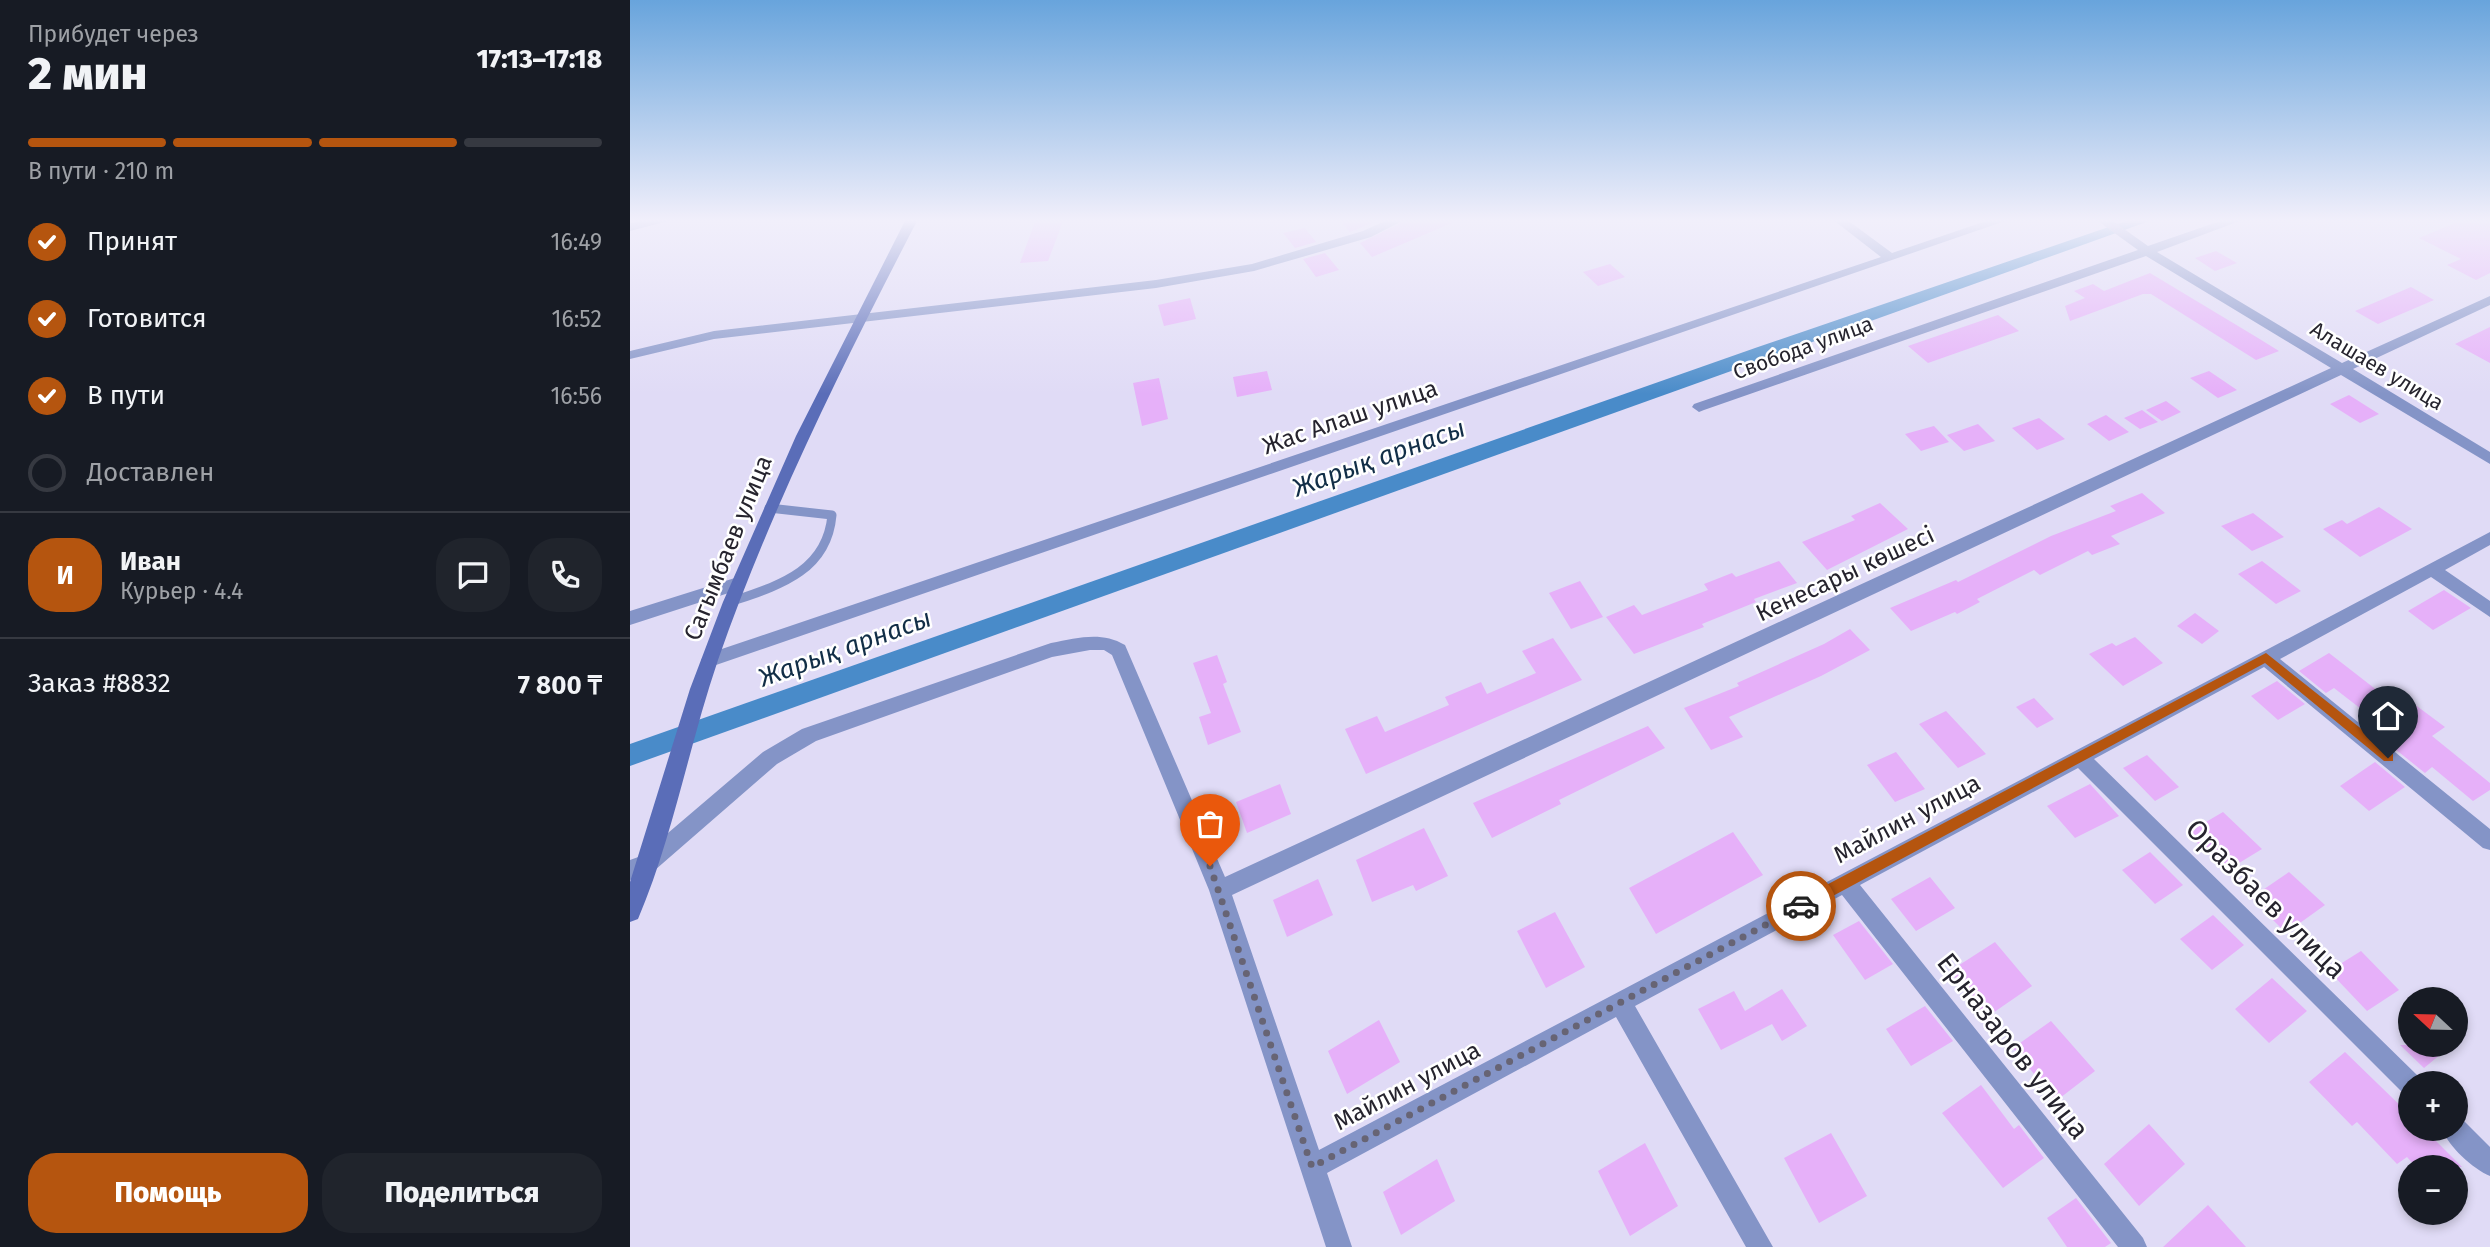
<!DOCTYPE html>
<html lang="ru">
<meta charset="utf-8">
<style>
:root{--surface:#171b24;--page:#20242c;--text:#f1f3f6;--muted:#9ea1a6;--line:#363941;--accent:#b5550f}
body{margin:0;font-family:"Fira Sans",sans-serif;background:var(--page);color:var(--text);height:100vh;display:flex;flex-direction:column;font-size:26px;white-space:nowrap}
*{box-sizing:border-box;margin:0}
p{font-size:23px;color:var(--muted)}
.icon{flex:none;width:38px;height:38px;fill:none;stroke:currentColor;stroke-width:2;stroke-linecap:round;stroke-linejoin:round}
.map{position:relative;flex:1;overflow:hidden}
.details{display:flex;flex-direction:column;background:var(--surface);width:630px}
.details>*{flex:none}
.needle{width:46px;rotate:292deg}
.fabs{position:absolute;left:1768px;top:987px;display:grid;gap:14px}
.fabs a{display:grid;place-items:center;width:70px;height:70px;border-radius:50%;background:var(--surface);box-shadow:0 4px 10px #0003;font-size:35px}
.pin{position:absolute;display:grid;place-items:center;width:60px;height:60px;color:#fff;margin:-72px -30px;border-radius:50% 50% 50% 0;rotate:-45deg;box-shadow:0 0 7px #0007}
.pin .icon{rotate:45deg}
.courier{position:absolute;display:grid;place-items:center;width:70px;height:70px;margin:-35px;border:5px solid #b5550f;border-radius:50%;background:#fff;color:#222;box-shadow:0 2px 9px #0007}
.summary em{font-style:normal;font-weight:800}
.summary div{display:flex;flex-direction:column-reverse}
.summary{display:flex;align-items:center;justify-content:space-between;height:119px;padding:0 28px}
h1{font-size:46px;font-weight:800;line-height:52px}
.bar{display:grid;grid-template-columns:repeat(4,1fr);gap:10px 7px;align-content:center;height:84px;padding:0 28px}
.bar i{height:9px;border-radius:5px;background:var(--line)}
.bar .selected{background:var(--accent)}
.bar p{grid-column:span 4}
.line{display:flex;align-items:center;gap:18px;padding:0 28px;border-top:2px solid var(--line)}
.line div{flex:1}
.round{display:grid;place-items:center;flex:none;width:74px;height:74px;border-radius:28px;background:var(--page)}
ol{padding:0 28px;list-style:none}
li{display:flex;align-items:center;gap:21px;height:77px}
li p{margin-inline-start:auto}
li .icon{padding:7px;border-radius:50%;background:var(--accent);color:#fff;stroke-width:4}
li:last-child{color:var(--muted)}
li i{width:38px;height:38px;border:4px solid var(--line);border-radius:50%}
.primary-button{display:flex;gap:14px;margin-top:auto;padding:14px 28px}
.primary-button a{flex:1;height:80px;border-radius:28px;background:var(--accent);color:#fff;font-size:28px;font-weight:800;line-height:80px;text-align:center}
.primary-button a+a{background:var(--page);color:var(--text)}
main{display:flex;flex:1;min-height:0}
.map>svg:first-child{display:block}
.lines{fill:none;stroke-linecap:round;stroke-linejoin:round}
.canal{fill:#498bc9;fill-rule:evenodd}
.building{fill:#e6b0f9}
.lane{stroke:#8494c7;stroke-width:9}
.street{fill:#8494c7;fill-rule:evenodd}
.secondary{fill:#5a6db8;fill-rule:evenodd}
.route{fill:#b5550f}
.done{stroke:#676474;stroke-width:7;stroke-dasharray:0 12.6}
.labels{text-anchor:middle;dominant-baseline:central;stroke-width:5;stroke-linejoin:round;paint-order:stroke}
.far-street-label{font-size:21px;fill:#26242e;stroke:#fff}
.street-label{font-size:24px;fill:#26242e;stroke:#fff}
.water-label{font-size:26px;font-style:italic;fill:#122e47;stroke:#fff}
.near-street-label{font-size:28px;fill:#26242e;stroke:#fff}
</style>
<main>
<section class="details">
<div class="summary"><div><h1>2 мин</h1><p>Прибудет через</p></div><em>17:13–17:18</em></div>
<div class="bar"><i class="selected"></i><i class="selected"></i><i class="selected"></i><i></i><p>В пути · 210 m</p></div>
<ol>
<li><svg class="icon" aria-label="check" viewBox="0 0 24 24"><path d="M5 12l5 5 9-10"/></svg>Принят<p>16:49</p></li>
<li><svg class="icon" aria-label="check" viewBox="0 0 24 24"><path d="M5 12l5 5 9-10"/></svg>Готовится<p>16:52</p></li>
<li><svg class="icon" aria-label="check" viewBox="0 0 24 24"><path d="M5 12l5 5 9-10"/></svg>В пути<p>16:56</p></li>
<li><i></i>Доставлен</li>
</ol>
<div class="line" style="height:126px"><b class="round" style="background:var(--accent);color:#fff">И</b><div><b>Иван</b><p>Курьер · 4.4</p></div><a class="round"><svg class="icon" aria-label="chat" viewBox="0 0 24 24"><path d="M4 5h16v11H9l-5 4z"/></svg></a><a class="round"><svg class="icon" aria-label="phone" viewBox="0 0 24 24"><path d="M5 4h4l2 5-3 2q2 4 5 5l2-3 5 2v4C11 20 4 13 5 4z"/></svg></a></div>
<div class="line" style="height:91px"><div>Заказ #8832</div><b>7 800 ₸</b></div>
<div class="primary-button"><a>Помощь</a><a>Поделиться</a></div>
</section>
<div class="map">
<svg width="1860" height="1247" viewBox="0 0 1860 1247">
<rect width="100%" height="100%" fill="#e0dbf6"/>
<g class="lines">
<!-- canal -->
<path class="canal" d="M1502,219H1525L0,766V744L1128,347Z"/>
</g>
<!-- building -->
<path class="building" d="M406,219H434L418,261L390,263Z
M709,219H752L720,232Z
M779,219L829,220L742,257L730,243Z
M1835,219H1860V273L1846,280L1817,265L1831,259L1789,238Z
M675,228L686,242L665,248L653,233Z
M1586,251L1607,263L1585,271L1565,258Z
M695,253L709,270L686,277L673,259Z
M980,264L995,277L968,286L953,272Z
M1520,273L1628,338L1649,351L1626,360L1521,294H1513L1440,321L1435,306L1455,298L1444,291L1463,284L1474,291Z
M1781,287L1804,300L1748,324L1725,311Z
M560,298L566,319L534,326L528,305Z
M1368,315L1389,331L1298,363L1278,346Z
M1860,327V363L1825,344Z
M637,371L642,390L607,397L603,377Z
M1579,371L1607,390L1588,398L1560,378Z
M529,378L538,419L512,426L503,383Z
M1719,395L1749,414L1730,423L1700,404Z
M1536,401L1551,412L1532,421L1516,410Z
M1512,410L1528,422L1510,429L1494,418Z
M1476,415L1499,432L1479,441L1457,424Z
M1409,418L1435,439L1407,450L1382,428Z
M1348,424L1365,441L1334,451L1317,435Z
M1304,426L1319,442L1291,451L1275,434Z
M1512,493L1535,513L1481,536L1490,544L1462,555L1458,551L1410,575L1404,570L1347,599L1350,602L1327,614L1325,612L1281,631L1260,608L1326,580L1328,582L1421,536L1486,511L1480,506Z
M1250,503L1278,529L1197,570L1172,542L1225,520L1221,516Z
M1749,507L1782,529L1730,557L1693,529L1712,520L1717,524Z
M1623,513L1654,537L1622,551L1591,526Z
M1149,561L1167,583L1124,599L1126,602L1072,624L1074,627L1004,654L976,617L1004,605L1012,615L1078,590L1074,584L1102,573L1106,577Z
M1632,561L1671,591L1646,604L1608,574Z
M950,581L973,617L941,629L919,593Z
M1814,590L1841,608L1803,630L1778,611Z
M1565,613L1589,631L1572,644L1547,626Z
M1220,629L1240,650L1191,676L1099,717L1113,737L1081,750L1054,708L1109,686L1107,683L1194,644Z
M1505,637L1533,663L1493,686L1459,654L1482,643L1486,646Z
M923,638L952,680L736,774L715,729L747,716L755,732L819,705L815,697L851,682L857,694L906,673L892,651Z
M1699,653L1766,705L1776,698L1815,727L1802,736L1860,783V790L1843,801L1802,767L1795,773L1765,749L1773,744L1744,719L1704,688L1696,693L1669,671Z
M587,655L597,682L593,684L611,732L578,745L569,717L581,713L563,663Z
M1647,681L1675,704L1648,720L1621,696Z
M1404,698L1424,719L1407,728L1386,707Z
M1316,711L1356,754L1328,768L1289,724Z
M1018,726L1035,748L929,800L931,804L862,838L843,803Z
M1266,752L1295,789L1265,802L1237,765Z
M1517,755L1549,787L1525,801L1493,768Z
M1745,762L1775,787L1739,811L1710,786Z
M650,784L661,814L617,833L606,802Z
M1460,784L1489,816L1445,838L1417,806Z
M1593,812L1632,849L1596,871L1557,833Z
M794,828L818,876L786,891L783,885L742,902L726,860Z
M1103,832L1133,875L1026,934L999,888Z
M1520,852L1553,885L1525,904L1492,870Z
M1659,872L1695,905L1656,933L1621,898Z
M1300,877L1325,908L1286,931L1261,899Z
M688,879L703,915L657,937L643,900Z
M925,912L955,967L916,988L887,931Z
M1583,915L1614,945L1582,970L1550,939Z
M1229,921L1263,964L1235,980L1203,935Z
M1365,942L1402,986L1357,1017L1320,971Z
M1731,951L1769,990L1737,1011L1699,971Z
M1642,978L1677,1011L1639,1043L1605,1009Z
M1152,989L1177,1026L1152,1041L1142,1024L1091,1050L1068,1009L1104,991L1115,1011Z
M1295,1006L1323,1041L1281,1066L1256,1029Z
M749,1020L770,1062L717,1094L698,1051Z
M1421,1021L1465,1071L1426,1101L1383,1048Z
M1770,1045H1822L1794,1068Z
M1715,1052L1780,1115V1129H1794L1832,1167H1786L1777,1157L1767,1164L1727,1122L1722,1126L1679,1082Z
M1351,1085L1384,1129L1389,1125L1414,1158L1373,1188L1312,1113Z
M1519,1124L1555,1164L1509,1206L1474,1164Z
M1201,1133L1237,1196L1189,1223L1154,1158Z
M1015,1143L1048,1206L1000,1236L968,1171Z
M807,1159L825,1201L771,1235L753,1192Z
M1446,1198L1481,1243L1475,1247H1437L1417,1218Z
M1578,1205L1616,1247H1533Z"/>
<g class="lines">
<!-- lane -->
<path class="lane" d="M103,601C150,585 197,571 202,515L139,508"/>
<!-- street -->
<path class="street" d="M20,219H46L0,231V223Z
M759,219H776L741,237L624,271L526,288L84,339L0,359V351L84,331L526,280L622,264L733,231Z
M1202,219H1216L1262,253L1362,219H1381L86,665H74L71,660L74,655L1251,257Z
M1465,219H1480L1518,246L1596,219H1615L1527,252L1712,363L1860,296V305L1723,369L1860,452V464L1711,375L602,895L689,1150L1860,532V545L1815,570L1860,601V617L1801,577L1650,659L1860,829V850L1853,848L1634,667L1464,759L1788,1076L1792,1083H1780V1096L1772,1092L1448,768L1230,885L1513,1238L1517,1247H1488L1212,895L1005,1006L1143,1247H1116L986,1017L697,1173L722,1247H696L579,890L482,655L474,650H460L422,657L186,741L147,764L25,870L0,880V860L11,856L133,752L172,729L421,643C448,638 471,631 495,645L595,877L1701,368L1516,256L1074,410L1069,412L1062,407L1064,404L1508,250Z
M108,577L114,578L116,583L114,588L0,625V611Z
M1825,1117L1833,1120L1860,1147V1176C1843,1169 1818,1146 1812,1129H1825Z"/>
<!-- secondary -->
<path class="secondary" d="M276,219H288C214,362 141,508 88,660C59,745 43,837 8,919L0,922V882L60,689L93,602L166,436Z"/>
</g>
<!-- sky -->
<linearGradient id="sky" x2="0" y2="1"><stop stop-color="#68a4dc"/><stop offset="0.56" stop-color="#f1effb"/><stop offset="1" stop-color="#f1effb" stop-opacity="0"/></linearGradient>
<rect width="1860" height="394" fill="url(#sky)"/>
<!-- route -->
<path class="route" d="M1636,653L1763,754V761H1754L1635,663L1175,911H1166V901Z"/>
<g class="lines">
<!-- done -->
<path class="done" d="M580,866L682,1167L1171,906"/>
</g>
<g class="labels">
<!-- far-street labels -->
<g class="far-street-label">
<text transform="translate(1173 348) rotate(-20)">Свобода улица</text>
<text transform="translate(1747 366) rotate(31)">Алашаев улица</text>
</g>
<!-- street labels -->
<g class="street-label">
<text transform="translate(720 417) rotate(-19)">Жас Алаш улица</text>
<text transform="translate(98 548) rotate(-68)">Сагымбаев улица</text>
<text transform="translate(1215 574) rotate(-25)">Кенесары көшесі</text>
<text transform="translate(1277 819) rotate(-28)">Майлин улица</text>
<text transform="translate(777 1086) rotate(-28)">Майлин улица</text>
</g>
<!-- water labels -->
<g class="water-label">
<text transform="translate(749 458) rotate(-20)">Жарық арнасы</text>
<text transform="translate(215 648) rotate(-20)">Жарық арнасы</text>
</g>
<!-- near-street labels -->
<g class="near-street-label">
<text transform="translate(1636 899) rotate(45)">Оразбаев улица</text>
<text transform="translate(1383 1046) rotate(52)">Ерназаров улица</text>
</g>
</g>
</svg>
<div class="fabs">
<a><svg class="needle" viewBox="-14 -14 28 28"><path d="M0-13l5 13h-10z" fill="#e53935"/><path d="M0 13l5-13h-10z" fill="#9ea1a6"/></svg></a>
<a>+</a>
<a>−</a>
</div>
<div class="pin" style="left:580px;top:866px;background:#ea580c"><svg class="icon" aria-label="bag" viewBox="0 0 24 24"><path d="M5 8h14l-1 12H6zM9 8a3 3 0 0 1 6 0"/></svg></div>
<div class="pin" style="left:1758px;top:758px;background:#1f2937"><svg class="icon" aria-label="home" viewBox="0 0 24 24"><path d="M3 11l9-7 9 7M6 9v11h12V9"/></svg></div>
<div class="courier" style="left:1171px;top:906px"><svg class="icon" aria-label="car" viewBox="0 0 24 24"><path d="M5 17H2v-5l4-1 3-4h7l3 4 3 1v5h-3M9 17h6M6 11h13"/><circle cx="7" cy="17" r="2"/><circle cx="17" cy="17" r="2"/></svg></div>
</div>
</main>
